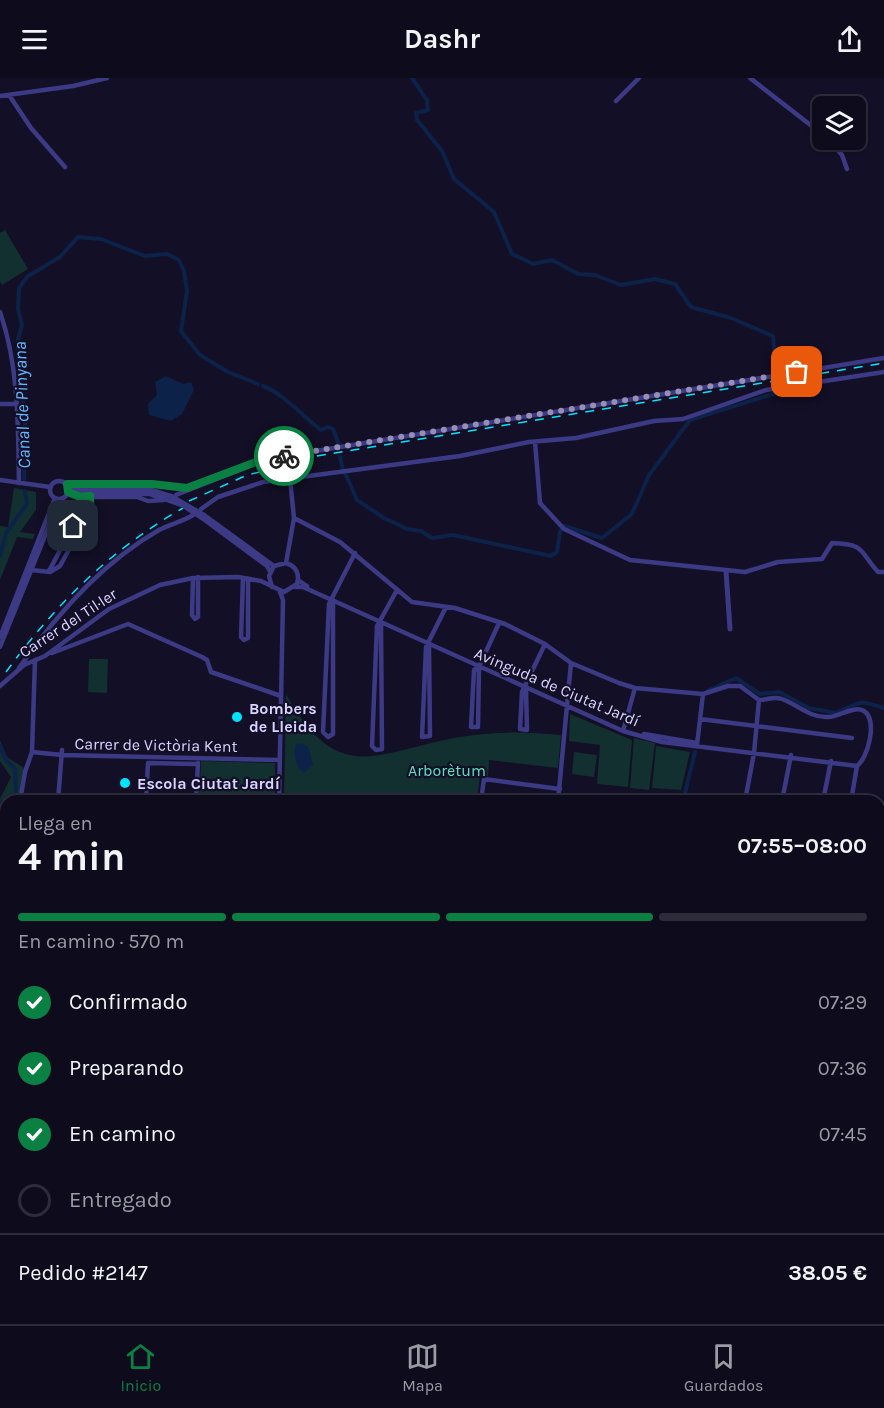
<!DOCTYPE html>
<html lang="es">
<meta charset="utf-8">
<style>
:root{--surface:#0e0b1c;--page:#1c1929;--text:#f1f3f6;--muted:#9b9ba3;--line:#2e2b3b;--accent:#0b8043}
body{margin:0;font-family:Karla,sans-serif;background:var(--page);color:var(--text);height:100vh;display:flex;flex-direction:column;font-size:22px;white-space:nowrap}
*{box-sizing:border-box;margin:0}
p{font-size:20px;color:var(--muted)}
.icon{flex:none;width:33px;height:33px;fill:none;stroke:currentColor;stroke-width:2;stroke-linecap:round;stroke-linejoin:round}
.map{position:relative;flex:1;overflow:hidden}
.panel{position:absolute;left:0px;top:717px;width:885px;height:530px;display:flex;flex-direction:column;background:var(--surface);border-radius:18px 18px 0 0;box-shadow:0 2px 4px #0004,0 0 0 2px var(--line)}
.panel>*{flex:none}
.buttons{position:absolute;left:812px;top:18px;display:grid;gap:12px}
.buttons a{display:grid;place-items:center;width:54px;height:54px;border-radius:9px;background:var(--surface);box-shadow:0 2px 4px #0004,0 0 0 2px var(--line);font-size:30px}
.pin{position:absolute;display:grid;place-items:center;width:51px;height:51px;color:#fff;margin:-26px;border-radius:12px;box-shadow:0 3px 9px #0006}
.courier{position:absolute;display:grid;place-items:center;width:60px;height:60px;margin:-30px;border:4px solid #0b8043;border-radius:50%;background:#fff;color:#222;box-shadow:0 2px 8px #0007}
.headline em{font-style:normal;font-weight:700}
.headline div{display:flex;flex-direction:column-reverse}
.headline{display:flex;align-items:center;justify-content:space-between;height:102px;padding:0 18px}
h1{font-size:39px;font-weight:700;line-height:45px}
.bar{display:grid;grid-template-columns:repeat(4,1fr);gap:9px 6px;align-content:center;height:72px;padding:0 18px}
.bar i{height:8px;border-radius:4px;background:var(--line)}
.bar .active{background:var(--accent)}
.bar p{grid-column:span 4}
.line{display:flex;align-items:center;gap:15px;padding:0 18px;border-top:2px solid var(--line)}
.line div{flex:1}
ol{padding:0 18px;list-style:none}
li{display:flex;align-items:center;gap:18px;height:66px}
li p{margin-inline-start:auto}
li .icon{padding:6px;border-radius:50%;background:var(--accent);color:#fff;stroke-width:4}
li:last-child{color:var(--muted)}
li i{width:33px;height:33px;border:3px solid var(--line);border-radius:50%}
header{display:flex;justify-content:space-between;align-items:center;height:78px;padding:0 18px;background:var(--surface);font-size:27px;font-weight:700}
.tabs{display:flex;justify-content:space-around;align-items:center;height:84px;border-top:2px solid var(--line);background:var(--surface);font-size:16px;color:var(--muted)}
.tabs a{display:grid;justify-items:center;gap:3px}
.tabs .active{color:var(--accent)}
.map>svg:first-child{display:block}
.green{fill:#12302f}
.water{fill:#0c2248}
.lines{fill:none;stroke-linecap:round;stroke-linejoin:round}
.canal{stroke:#0c2248;stroke-width:4}
.minor{stroke:#3d3a85;stroke-width:4.5}
.tertiary{stroke:#3d3a85;stroke-width:5}
.primary{stroke:#c25bff;stroke-width:7}
.rail{stroke:#00e5ff;stroke-width:1.5;stroke-dasharray:9 8;stroke-linecap:butt}
.minor-bridge{stroke:#3d3a85;stroke-width:4.5}
.done{stroke:#948fb3;stroke-width:6;stroke-dasharray:0 10.8}
.route{stroke:#0b8043;stroke-width:8}
.poi-dot{fill:#00e5ff;stroke:#130f26;stroke-width:2}
.labels{text-anchor:middle;dominant-baseline:central;stroke-width:4.5;stroke-linejoin:round;paint-order:stroke}
.street-label{font-size:16px;fill:#d9d4ff;stroke:#130f26}
.poi-label{font-size:16px;font-weight:bold;fill:#d9d4ff;stroke:#130f26;text-anchor:start}
.park-label{font-size:16px;fill:#5fe0c0;stroke:#130f26}
.water-label{font-size:18px;font-style:italic;fill:#62b6ff;stroke:#130f26}
</style>
<header><svg class="icon" aria-label="menu" viewBox="0 0 24 24"><path d="M4 6h16M4 12h16M4 18h16"/></svg>Dashr<svg class="icon" aria-label="share" viewBox="0 0 24 24"><path d="M12 15V3M7 8l5-5 5 5M5 13v7h14v-7"/></svg></header>
<div class="map">
<svg width="884" height="1246" viewBox="0 0 884 1246">
<rect width="100%" height="100%" fill="#130f26"/>
<!-- green -->
<path class="green" d="M5,152L28,191L2,207L0,203V155Z
M14,410L36,414V432L20,454L35,456L33,461L17,459L0,502V448L8,449Z
M89,581H108L107,615L88,614Z
M286,616C339,711 377,673 460,659C494,653 527,654 561,657L558,690L489,682L488,698L480,697L477,723H284Z
M570,636L632,662L628,709L597,706L600,667L569,663Z
M634,660L655,665L649,712L630,710Z
M0,662L7,679L24,690L21,723H6V730L0,729V721L11,699L0,683Z
M656,668L690,674L681,712L652,710Z
M574,674L597,677L594,699L572,696Z
M201,683L275,685V723H199Z"/>
<!-- water -->
<path class="water" d="M166,298L183,306L191,304L194,312L182,336L171,343L149,337L148,326L157,317L155,304Z
M302,665L309,670L313,687L304,695C296,689 292,676 296,666Z"/>
<g class="lines">
<!-- canal -->
<path class="canal" d="M412,0L427,22L428,32L416,35L417,42L442,73L454,101L494,134L512,176L533,186L552,182L578,196L595,197L621,207L655,201L675,206L691,229L731,240L773,258L776,295
M263,308C282,315 303,338 321,352L328,349L333,351L339,367
M340,379L343,392
M345,395L357,422L384,440L407,451L421,453L432,460L453,457L551,478L557,474L560,454L564,448L602,460L632,436L649,397L690,342L776,315V310
M24,401L25,345L17,265L22,247L18,231L19,210L28,198L60,179L78,159L101,161L145,178L167,176L179,182L184,193L187,213L181,253L200,277L228,294L258,306
M0,478L6,455L27,426L25,413
M707,613L736,600L760,616L779,614L809,630L836,635C861,624 857,621 884,630
M0,668L5,681L15,691L16,715L15,718L0,725
M685,715L695,674
M683,723L684,718
M879,1074H884
M879,1184L884,1182
M610,1240L611,1246
M752,1240L754,1246"/>
<!-- minor -->
<path class="minor" d="M750,0L822,56
M9,17L31,50L65,89
M0,18L73,8L107,0
M616,23L639,0
M829,62L842,77L847,91
M0,234C19,288 18,349 19,405
M0,326H16
M535,364L540,425L564,451L630,482L745,494L778,484L822,481L832,465C866,466 859,473 878,494H884
M0,402L50,409
M50 412a9 9 0 1 1 18 0a9 9 0 1 1-18 0Z
M67,406H152L171,410L191,409
M68,412H151
M74,415L80,419H137L148,423L164,422
M76,415L150,416
M176,417L267,381L884,280
M201,431L218,419L263,404L460,378L529,364L576,360L654,343L683,341L766,312L884,294
M204,437L274,488
M202,440L267,488L270,493
M294,440L340,464L412,524L455,530L505,546L545,566L571,585L619,605L635,610L703,616L728,608H740L759,622C766,622 775,618 782,621C798,627 810,640 828,639C839,639 854,627 864,633C878,642 868,680 857,688
M286,485L294,440L290,401
M31,492L50,494L60,488L90,433V419
M49,493L73,448L90,431
M193,500L192,537L195,541L198,539V499
M243,500L241,559L244,562L248,560V501
M298,502L307,508
M295,509H303L623,653L662,664L857,688
M333,522V656L328,659L323,654L329,526L355,475
M381,544L382,671L376,672L372,668L377,548L397,512
M0,559L55,420
M429,566L430,658L422,659L426,569L446,529
M0,569L60,421
M52,575L128,546L202,579L207,582L211,594L281,618
M479,589L474,592L471,649H478L479,589L499,545
M19,590C56,537 103,484 159,452C170,446 182,444 193,437
M0,608L24,587L45,578L109,531L160,507L193,500L238,499L261,503L284,514L297,506C300,496 296,488 286,485L274,488L269,498L272,509
M526,610L527,652L520,651L522,614L545,566
M700,641L852,660
M623,653L635,610
M644,656L697,665
M697,667L703,616
M32,674L62,677L280,682
M20,723L25,694L32,674L35,582
M58,723L62,672
M146,723L148,685L197,686
M196,723L198,685
M279,723L283,522L280,514
M481,723L484,701L560,711
M558,723L571,585
M745,723L754,675L759,622
M782,723L791,677
M823,723L831,683
M851,723L857,688
M0,730L6,732
M4,810L6,797
M879,862L884,863
M879,874L884,871
M879,1096L884,1097
M0,1174L6,1176
M879,1209L884,1212
M282,1240L287,1246
M756,1240L757,1246
M303,1246L308,1240"/>
<!-- tertiary -->
<path class="tertiary" d="M726,493L730,551
M0,942L6,935
M0,949L6,942
M0,989L6,994"/>
<!-- primary -->
<path class="primary" d="M0,820L6,821
M0,825L6,826
M879,907L884,909"/>
<!-- rail -->
<path class="rail" d="M189,423L245,398L311,379L884,285
M6,594C55,527 110,472 183,430"/>
<!-- minor-bridge -->
<path class="minor-bridge" d="M151,412L171,418L204,437
M150,416L182,427L202,440"/>
</g>
<g class="lines">
<!-- done -->
<path class="done" d="M284,378L797,294"/>
<!-- route -->
<path class="route" d="M73,448L90,431V418L80,419L68,414L67,406H152L187,410L256,384L284,378"/>
</g>
<!-- markers -->
<g class="poi-dot">
<circle cx="237" cy="639" r="6"/>
<circle cx="125" cy="705" r="6"/>
</g>
<g class="labels">
<!-- street labels -->
<g class="street-label">
<text transform="translate(68 545) rotate(-33)">Carrer del Til·ler</text>
<text transform="translate(557 609) rotate(23)">Avinguda de Ciutat Jardí</text>
<text transform="translate(156 667) rotate(1)">Carrer de Victòria Kent</text>
</g>
<!-- poi labels -->
<g class="poi-label">
<text x="249" y="630">Bombers<tspan x="249" dy="18">de Lleida</tspan></text>
<text x="137" y="705">Escola Ciutat Jardí</text>
</g>
<!-- park labels -->
<g class="park-label">
<text x="447" y="692">Arborètum</text>
</g>
<!-- water labels -->
<g class="water-label">
<text transform="translate(22 327) rotate(-92)">Canal de Pinyana</text>
</g>
</g>
</svg>
<div class="buttons">
<a><svg class="icon" aria-label="layers" viewBox="0 0 24 24"><path d="M12 4l9 5-9 5-9-5zM3 14l9 5 9-5"/></svg></a>
</div>
<div class="pin" style="left:797px;top:294px;background:#ea580c"><svg class="icon" aria-label="bag" viewBox="0 0 24 24"><path d="M5 8h14l-1 12H6zM9 8a3 3 0 0 1 6 0"/></svg></div>
<div class="pin" style="left:73px;top:448px;background:#1f2937"><svg class="icon" aria-label="home" viewBox="0 0 24 24"><path d="M3 11l9-7 9 7M6 9v11h12V9"/></svg></div>
<div class="courier" style="left:284px;top:378px"><svg class="icon" aria-label="bike" viewBox="0 0 24 24"><circle cx="6" cy="16" r="4"/><circle cx="18" cy="16" r="4"/><path d="M6 16l4-8h5l3 8M10 8l3 8H6M13 5h3"/></svg></div>
<section class="panel">
<div class="headline"><div><h1>4 min</h1><p>Llega en</p></div><em>07:55–08:00</em></div>
<div class="bar"><i class="active"></i><i class="active"></i><i class="active"></i><i></i><p>En camino · 570 m</p></div>
<ol>
<li><svg class="icon" aria-label="check" viewBox="0 0 24 24"><path d="M5 12l5 5 9-10"/></svg>Confirmado<p>07:29</p></li>
<li><svg class="icon" aria-label="check" viewBox="0 0 24 24"><path d="M5 12l5 5 9-10"/></svg>Preparando<p>07:36</p></li>
<li><svg class="icon" aria-label="check" viewBox="0 0 24 24"><path d="M5 12l5 5 9-10"/></svg>En camino<p>07:45</p></li>
<li><i></i>Entregado</li>
</ol>
<div class="line" style="height:78px"><div>Pedido #2147</div><b>38.05 €</b></div>
</section>
</div>
<nav class="tabs">
<a class="active"><svg class="icon" aria-label="home" viewBox="0 0 24 24"><path d="M3 11l9-7 9 7M6 9v11h12V9"/></svg>Inicio</a>
<a><svg class="icon" aria-label="map" viewBox="0 0 24 24"><path d="M3 6l6-2 6 2 6-2v14l-6 2-6-2-6 2zM9 4v14M15 6v14"/></svg>Mapa</a>
<a><svg class="icon" aria-label="saved" viewBox="0 0 24 24"><path d="M7 4h10v16l-5-4-5 4z"/></svg>Guardados</a>
</nav>
